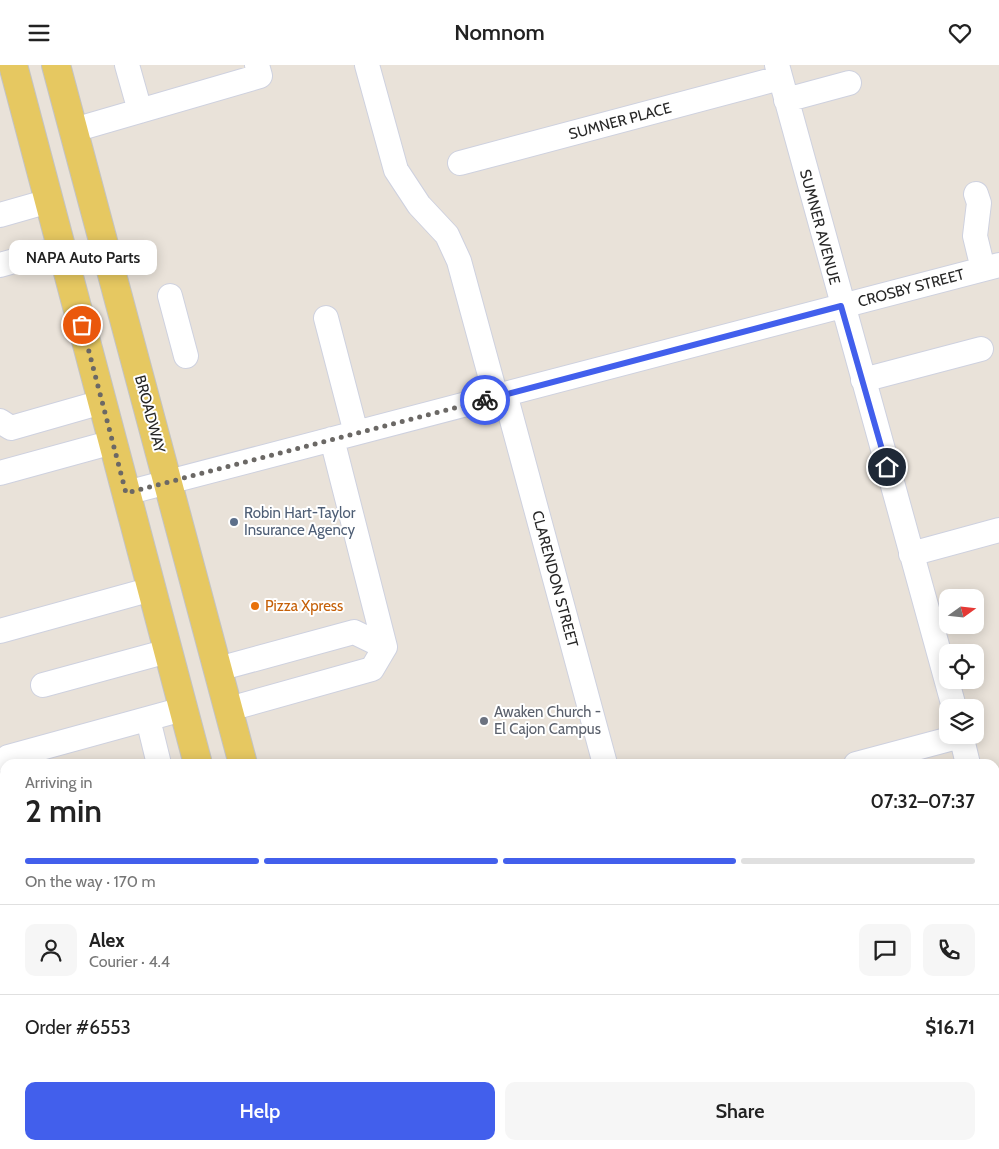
<!DOCTYPE html>
<meta charset="utf-8">
<style>
:root{--surface:#fff;--page:#f6f6f6;--text:#222;--muted:#767676;--line:#e0e0e0;--accent:#425fec}
body{margin:0;font-family:Cabin,sans-serif;background:var(--page);color:var(--text);height:100vh;display:flex;flex-direction:column;font-size:19px;white-space:nowrap}
*{box-sizing:border-box;margin:0}
p{font-size:16px;color:var(--muted)}
.icon{flex:none;width:28px;height:28px;fill:none;stroke:currentColor;stroke-width:2;stroke-linecap:round;stroke-linejoin:round}
.map{position:relative;flex:1;overflow:hidden}
.side{position:absolute;left:0px;top:694px;width:1000px;height:391px;display:flex;flex-direction:column;background:var(--surface);border-radius:15px 15px 0 0;box-shadow:0 2px 12px #0003}
.side>*{flex:none}
.needle{width:32px;rotate:75deg}
.tools{position:absolute;left:939px;top:524px;display:grid;gap:10px}
.tools a{display:grid;place-items:center;width:45px;height:45px;border-radius:10px;background:var(--surface);box-shadow:0 2px 12px #0003;font-size:25px}
.pin{position:absolute;display:grid;place-items:center;width:42px;height:42px;color:#fff;margin:-21px;border:2px solid #fff;border-radius:50%;box-shadow:0 1px 5px #0007}
.courier{position:absolute;display:grid;place-items:center;width:50px;height:50px;margin:-25px;border:4px solid #425fec;border-radius:50%;background:#fff;color:#222;box-shadow:0 1px 6px #0007}
.bubble{position:absolute;height:35px;border-radius:10px;background:var(--surface);box-shadow:0 2px 12px #0003;font-size:16px;font-weight:600;line-height:35px;text-align:center}
.head em{font-style:normal;font-weight:600}
.head div{display:flex;flex-direction:column-reverse}
.head{display:flex;align-items:center;justify-content:space-between;height:85px;padding:0 25px}
h1{font-size:32px;font-weight:600;line-height:38px}
.bar{display:grid;grid-template-columns:repeat(4,1fr);gap:8px 5px;align-content:center;height:60px;padding:0 25px}
.bar i{height:6px;border-radius:4px;background:var(--line)}
.bar .current{background:var(--accent)}
.bar p{grid-column:span 4}
.line{display:flex;align-items:center;gap:12px;padding:0 25px;border-top:1px solid var(--line)}
.line div{flex:1}
.round{display:grid;place-items:center;flex:none;width:52px;height:52px;border-radius:10px;background:var(--page)}
.button{display:flex;gap:10px;margin-top:auto;padding:10px 25px}
.button a{flex:1;height:58px;border-radius:10px;background:var(--accent);color:#fff;font-size:20px;font-weight:600;line-height:58px;text-align:center}
.button a+a{background:var(--page);color:var(--text)}
header{display:flex;justify-content:space-between;align-items:center;height:65px;padding:0 25px;background:var(--surface);font-size:22px;font-weight:600}
.map>svg:first-child{display:block}
.lines{fill:none;stroke-linecap:round;stroke-linejoin:round}
.minor-casing{stroke:#ced1df;stroke-width:26}
.major-casing{stroke:#c3c3c3;stroke-width:30}
.minor{stroke:#fff;stroke-width:24}
.major{stroke:#e6c861;stroke-width:28}
.done{stroke:#6b6865;stroke-width:5;stroke-dasharray:0 9}
.route{stroke:#425fec;stroke-width:6}
.service-dot{fill:#5c6f8a;stroke:#fff;stroke-width:2}
.food-dot{fill:#e8710a;stroke:#fff;stroke-width:2}
.worship-dot{fill:#6b7280;stroke:#fff;stroke-width:2}
.labels{text-anchor:middle;dominant-baseline:central;stroke-width:4;stroke-linejoin:round;paint-order:stroke}
.street-label{font-size:15px;fill:#272727;stroke:#fff}
.service-label{font-size:15px;fill:#4e5e75;stroke:#fff;text-anchor:start}
.food-label{font-size:15px;fill:#c56008;stroke:#fff;text-anchor:start}
.worship-label{font-size:15px;fill:#5b616d;stroke:#fff;text-anchor:start}
</style>
<header><svg class="icon" aria-label="menu" viewBox="0 0 24 24"><path d="M4 6h16M4 12h16M4 18h16"/></svg>Nomnom<svg class="icon" aria-label="heart" viewBox="0 0 24 24"><path d="M12 20l-8-8c-3-5 5-10 8-4 3-6 11-1 8 4z"/></svg></header>
<div class="map">
<svg width="999" height="1084" viewBox="0 0 999 1084">
<rect width="100%" height="100%" fill="#e9e2d9"/>
<g class="lines">
<!-- minor casing -->
<g class="minor-casing">
<path id="minor" d="M127,0L140,46
M367,0L396,105L419,140L447,170L459,196L496,332
M777,0L954,642
M786,35L849,18
M74,65L260,11L257,0
M460,98L780,13
M976,129L979,138L975,171L983,204
M0,150L49,136
M0,200L61,183
M170,231L186,291
M326,253L356,368
M863,315L981,284
M505,329L605,699
M0,356L11,363L102,337
M0,408L113,377
M126,428L999,200
M911,489L999,465
M0,566L152,524
M218,604L354,567L385,582
M43,620L168,586
M229,644L372,604L385,582L332,374
M148,654L159,699
M961,670L968,699
M10,699L8,692L183,644
M856,699L961,671
M995,798L999,813
M0,913L5,912
M995,957L999,956
M0,976L5,975
M995,982L999,998
M0,1028L5,1027
M995,1036L999,1035
M48,1080L49,1084
M652,1080L654,1084
M732,1080L733,1084
M974,1080L975,1084"/>
</g>
<!-- major casing -->
<g class="major-casing">
<path id="major" d="M13,0L198,699
M56,0L243,699
M995,869L999,864
M995,893L999,892
M347,1080L348,1084
M159,1084L173,1080
M307,1084L321,1080"/>
</g>
<!-- minor -->
<use href="#minor" class="minor"/>
<!-- major -->
<use href="#major" class="major"/>
</g>
<g class="lines">
<!-- done -->
<path class="done" d="M82,260L126,428L485,335"/>
<!-- route -->
<path class="route" d="M485,335L841,241L887,402"/>
</g>
<!-- markers -->
<circle class="service-dot" cx="234" cy="457" r="5"/>
<circle class="food-dot" cx="255" cy="541" r="5"/>
<circle class="worship-dot" cx="484" cy="656" r="5"/>
<g class="labels">
<!-- street labels -->
<g class="street-label">
<text transform="translate(620 56) rotate(-15)">SUMNER PLACE</text>
<text transform="translate(820 162) rotate(75)">SUMNER AVENUE</text>
<text transform="translate(911 223) rotate(-15)">CROSBY STREET</text>
<text transform="translate(150 349) rotate(75)">BROADWAY</text>
<text transform="translate(555 514) rotate(75)">CLARENDON STREET</text>
</g>
<!-- service labels -->
<g class="service-label">
<text x="244" y="448">Robin Hart-Taylor<tspan x="244" dy="17">Insurance Agency</tspan></text>
</g>
<!-- food labels -->
<g class="food-label">
<text x="265" y="541">Pizza Xpress</text>
</g>
<!-- worship labels -->
<g class="worship-label">
<text x="494" y="647">Awaken Church -<tspan x="494" dy="17">El Cajon Campus</tspan></text>
</g>
</g>
</svg>
<div class="tools">
<a><svg class="needle" viewBox="-14 -14 28 28"><path d="M0-13l5 13h-10z" fill="#e53935"/><path d="M0 13l5-13h-10z" fill="#767676"/></svg></a>
<a><svg class="icon" aria-label="locate" viewBox="0 0 24 24"><circle cx="12" cy="12" r="6"/><path d="M12 2v4M12 18v4M2 12h4M18 12h4"/></svg></a>
<a><svg class="icon" aria-label="layers" viewBox="0 0 24 24"><path d="M12 4l9 5-9 5-9-5zM3 14l9 5 9-5"/></svg></a>
</div>
<div class="pin" style="left:82px;top:260px;background:#ea580c"><svg class="icon" aria-label="bag" viewBox="0 0 24 24"><path d="M5 8h14l-1 12H6zM9 8a3 3 0 0 1 6 0"/></svg></div>
<div class="pin" style="left:887px;top:402px;background:#1f2937"><svg class="icon" aria-label="home" viewBox="0 0 24 24"><path d="M3 11l9-7 9 7M6 9v11h12V9"/></svg></div>
<div class="courier" style="left:485px;top:335px"><svg class="icon" aria-label="bike" viewBox="0 0 24 24"><circle cx="6" cy="16" r="4"/><circle cx="18" cy="16" r="4"/><path d="M6 16l4-8h5l3 8M10 8l3 8H6M13 5h3"/></svg></div>
<div class="bubble" style="left:9px;top:175px;width:148px">NAPA Auto Parts</div>
<section class="side">
<div class="head"><div><h1>2 min</h1><p>Arriving in</p></div><em>07:32–07:37</em></div>
<div class="bar"><i class="current"></i><i class="current"></i><i class="current"></i><i></i><p>On the way · 170 m</p></div>
<div class="line" style="height:90px"><a class="round"><svg class="icon" aria-label="person" viewBox="0 0 24 24"><circle cx="12" cy="8" r="4"/><path d="M4 21q1-7 8-7t8 7"/></svg></a><div><b>Alex</b><p>Courier · 4.4</p></div><a class="round"><svg class="icon" aria-label="chat" viewBox="0 0 24 24"><path d="M4 5h16v11H9l-5 4z"/></svg></a><a class="round"><svg class="icon" aria-label="phone" viewBox="0 0 24 24"><path d="M5 4h4l2 5-3 2q2 4 5 5l2-3 5 2v4C11 20 4 13 5 4z"/></svg></a></div>
<div class="line" style="height:65px"><div>Order #6553</div><b>$16.71</b></div>
<div class="button"><a>Help</a><a>Share</a></div>
</section>
</div>
